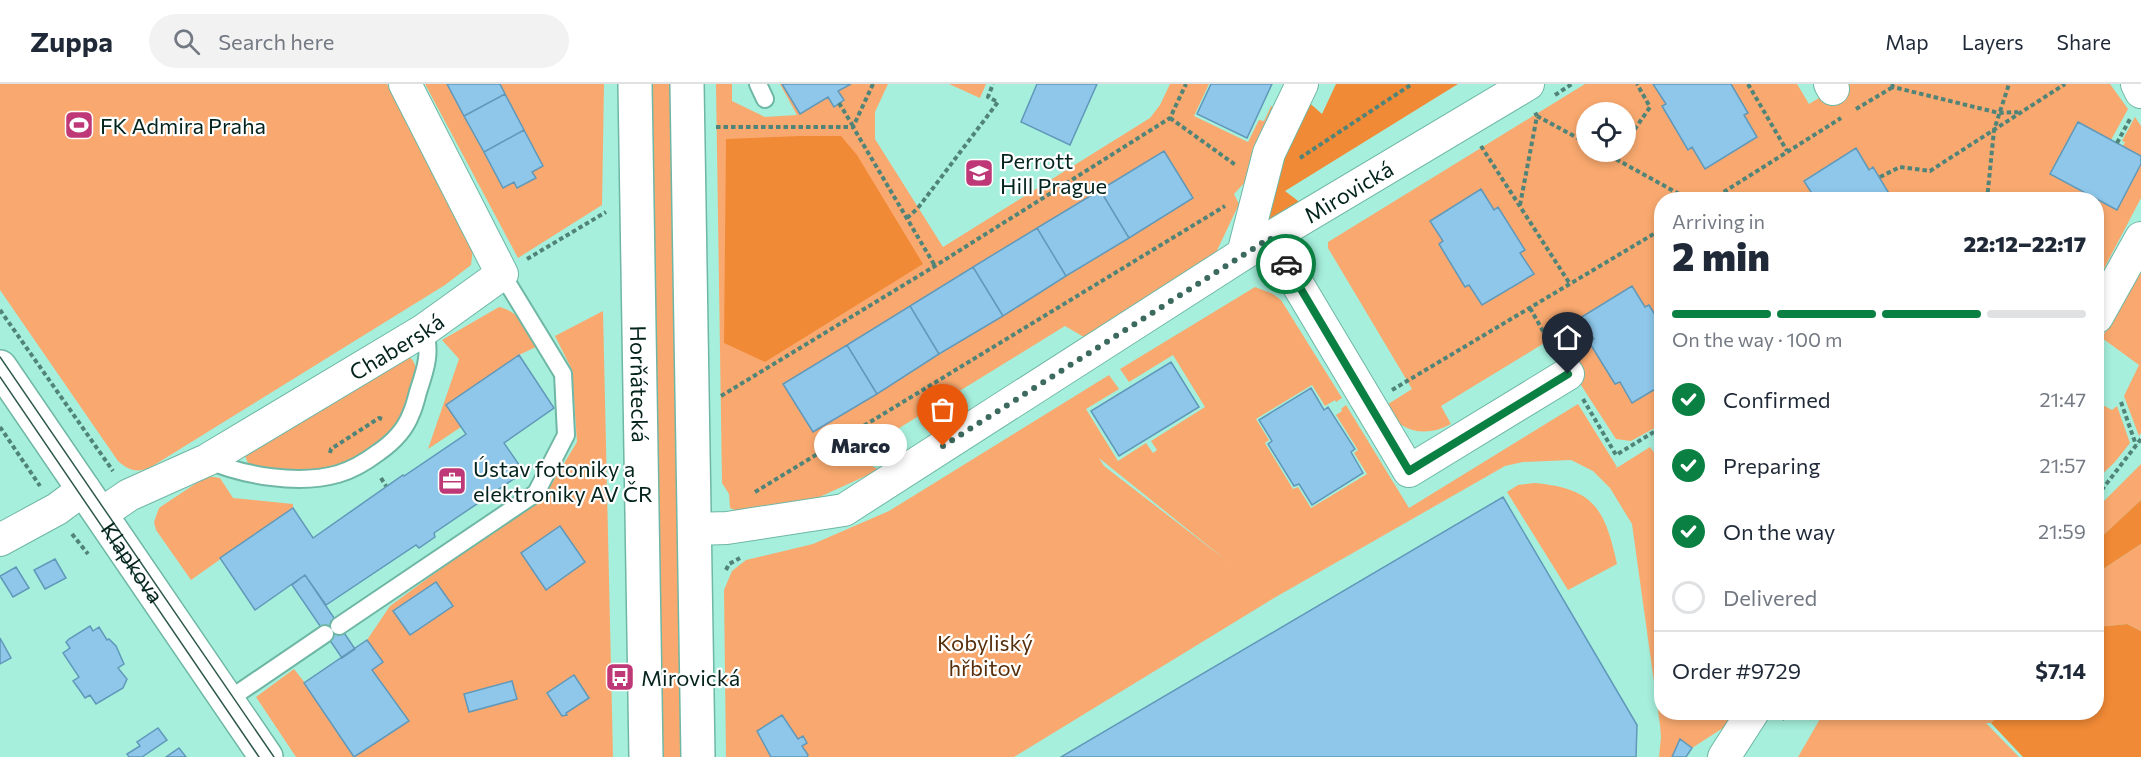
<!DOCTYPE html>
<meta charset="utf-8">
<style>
:root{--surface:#fff;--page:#f2f2f3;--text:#1f2937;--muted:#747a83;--line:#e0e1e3;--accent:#0b8043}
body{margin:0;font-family:Commissioner,sans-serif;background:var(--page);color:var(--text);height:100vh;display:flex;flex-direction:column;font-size:22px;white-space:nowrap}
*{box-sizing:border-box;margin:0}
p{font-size:20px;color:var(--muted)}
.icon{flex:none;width:33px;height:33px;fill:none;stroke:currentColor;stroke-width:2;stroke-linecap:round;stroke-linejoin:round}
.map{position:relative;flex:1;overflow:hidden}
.panel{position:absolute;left:1654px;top:108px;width:450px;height:528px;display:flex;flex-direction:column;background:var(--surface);border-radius:24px;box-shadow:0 3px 9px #0003}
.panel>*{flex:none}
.controls{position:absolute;left:1576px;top:18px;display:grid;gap:12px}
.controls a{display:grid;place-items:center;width:60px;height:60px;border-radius:50%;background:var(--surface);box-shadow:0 3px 9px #0003;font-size:30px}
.pin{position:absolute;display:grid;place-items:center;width:51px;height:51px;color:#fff;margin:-62px -26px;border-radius:50% 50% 50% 0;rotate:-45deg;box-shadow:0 0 6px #0007}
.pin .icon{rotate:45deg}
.courier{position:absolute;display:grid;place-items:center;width:60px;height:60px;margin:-30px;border:4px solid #0b8043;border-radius:50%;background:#fff;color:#222;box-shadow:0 2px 8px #0007}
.bubble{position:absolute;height:42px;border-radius:21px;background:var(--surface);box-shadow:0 3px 9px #0003;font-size:20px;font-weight:800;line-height:42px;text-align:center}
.summary em{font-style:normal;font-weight:800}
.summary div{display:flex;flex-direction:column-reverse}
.summary{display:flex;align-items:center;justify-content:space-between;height:102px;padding:0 18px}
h1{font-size:39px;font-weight:800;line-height:45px}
.bar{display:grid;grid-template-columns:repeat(4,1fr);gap:9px 6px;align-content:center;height:72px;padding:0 18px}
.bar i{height:8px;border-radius:4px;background:var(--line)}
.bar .on{background:var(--accent)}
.bar p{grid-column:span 4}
.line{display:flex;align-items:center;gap:15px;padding:0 18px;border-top:2px solid var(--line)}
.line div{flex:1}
ol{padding:0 18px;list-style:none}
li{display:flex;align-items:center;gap:18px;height:66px}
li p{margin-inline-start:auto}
li .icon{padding:6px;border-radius:50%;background:var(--accent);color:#fff;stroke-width:4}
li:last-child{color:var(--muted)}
li i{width:33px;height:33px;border:3px solid var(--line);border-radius:50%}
header{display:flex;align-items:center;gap:36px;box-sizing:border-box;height:84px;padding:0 30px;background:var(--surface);border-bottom:2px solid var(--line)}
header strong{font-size:28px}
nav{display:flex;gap:33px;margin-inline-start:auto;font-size:21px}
.search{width:420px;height:54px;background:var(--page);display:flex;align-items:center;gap:15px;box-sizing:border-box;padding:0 21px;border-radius:33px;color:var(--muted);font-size:22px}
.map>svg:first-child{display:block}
.green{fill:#f9a96f;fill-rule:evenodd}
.forest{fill:#f18a36}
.building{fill:#8ec7ea;stroke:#6098b9;stroke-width:1.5}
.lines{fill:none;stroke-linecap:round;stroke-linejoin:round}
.lane-casing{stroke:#6fb7a5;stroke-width:20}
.street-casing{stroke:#6fb7a5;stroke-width:34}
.secondary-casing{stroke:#6fb7a5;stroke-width:36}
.path{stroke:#518478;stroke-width:4;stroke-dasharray:4.5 3;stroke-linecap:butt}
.lane{stroke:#fff;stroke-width:16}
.street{stroke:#fff;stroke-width:32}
.secondary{stroke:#fff;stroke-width:33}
.tram{stroke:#2f594e;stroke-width:1.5}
.done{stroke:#3d6a5f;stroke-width:6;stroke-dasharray:0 10.8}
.route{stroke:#0b8043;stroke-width:8}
.labels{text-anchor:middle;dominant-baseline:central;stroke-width:4.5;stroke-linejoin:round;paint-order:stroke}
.poi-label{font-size:22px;fill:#04231c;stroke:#fff;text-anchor:start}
.street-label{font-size:22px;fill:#04231c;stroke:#fff}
.park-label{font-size:22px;fill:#572f0d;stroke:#fff}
</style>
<header>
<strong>Zuppa</strong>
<div class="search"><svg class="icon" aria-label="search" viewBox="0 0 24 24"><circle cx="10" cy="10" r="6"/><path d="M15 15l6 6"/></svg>Search here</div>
<nav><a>Map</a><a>Layers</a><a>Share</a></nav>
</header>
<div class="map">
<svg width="2141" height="673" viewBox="0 0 2141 673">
<rect width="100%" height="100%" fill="#a6efdc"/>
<!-- green -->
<path class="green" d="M0,0H387L469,154L473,164L471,181L445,201L151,383C138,389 129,387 118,377L0,206Z
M425,0H604L602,121L518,174Z
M649,0H673L685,673H661Z
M716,0H732V17L765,33L797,31L780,0H782L800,30L828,13L834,22L844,17L838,7L851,0H888L875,28V55L943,163L1150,34L1160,21L1170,0H1209L1194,32L1248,58L1259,36L1264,37L1271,22L1280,26L1246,97L1234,110L1239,120L1213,175L1089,256L1065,242L857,370L859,374L879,386L815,415L739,428L730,424L729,410L722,399ZM1164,67L1129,154L813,348L784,300Z
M949,0H986L980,14Z
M1585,0H1653L1666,20L1662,23L1688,65L1692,63L1706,84L1757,53L1744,31L1748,29L1731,0H1797L1809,20L1842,0H2110L2128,25L2111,56L2078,39L2050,90L2097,116L1893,115L1873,84L1869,86L1855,65L1804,96L1816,115L1662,116V242L1649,221L1645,223L1632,202L1581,234L1594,255L1589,258L1615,300L1620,298L1632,318L1662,301V340L1631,357L1616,355L1551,255L1441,322L1451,340C1426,354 1399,349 1385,322L1412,305L1328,164V158ZM1587,28H1626V68H1587ZM1481,105L1494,126L1498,124L1525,166L1520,169L1534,190L1482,221L1469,201L1465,203L1439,160L1443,157L1431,137Z
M2135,33L2141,42V72L2123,62L2125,58L2122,57Z
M2141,80V114L2097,198V116L2117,126Z
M2141,182V349L2139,352L2124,312L2139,281L2102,254Z
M1255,203L1273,210L1281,216L1342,314L1336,318L1335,316L1325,322L1312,301L1256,335L1269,356L1265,359L1293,405L1298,403L1311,424L1367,390L1354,369L1358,366L1336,331L1342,327L1341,325L1346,321L1409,424L1578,320L1617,383L1615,385L1650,363L1662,379V628L1743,629L1740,633L1692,664L1680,656L1672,673H1659L1661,653L1660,641L1632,440L1610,404L1593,387L1571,376L1523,378L1505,382L1274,514L1014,673H807L802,662L807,659L803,653L798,655L781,632L758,647L771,673H726L724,506L732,487L746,476L813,460L889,427L1109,291L1119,305L1086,325L1118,377L1146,359L1153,369L1157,366L1151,357L1205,323L1173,271L1129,298L1120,285ZM1099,374L1227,477L1104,382Z
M499,223C519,227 528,246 538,262L519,271L446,321L461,343L428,365L459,275L442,256Z
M603,227L613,673H296L256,613L294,585L305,599L367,556L390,522L548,406L577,358L572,286L555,252Z
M409,272C421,284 415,296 412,311C407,328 397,341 385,353C379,358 374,365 368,369C339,390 289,387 255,384L248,379L244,370Z
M2097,318L2112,326L2117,322L2130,359L2114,379L2097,395Z
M2141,380V416L2097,457V424Z
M207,392L220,394L233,414L293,420V424L191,496L156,446L154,438L159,424Z
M1534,399C1594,404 1605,425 1617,480L1568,506L1507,408L1518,401Z
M2141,460V547L2127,540L2097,543V489Z
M1824,628L2001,629L1991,639H1986L2019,673H1798Z"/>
<!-- forest -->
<path class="forest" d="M1336,0H1458L1285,107L1306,123L1257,149L1305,15L1322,30Z
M800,52H841L857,71L923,180L765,278L724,259L726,55Z
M2141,416V460L2097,489V457Z
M2127,540L2141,547V673H2023L1991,639L2001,629L2097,628V543Z"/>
<!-- building -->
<path class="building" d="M447,0H500L505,10L464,32Z
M782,0H851L838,7L844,16L834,23L828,13L800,30Z
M1037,0H1097L1070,61L1021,38Z
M1211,0H1272L1247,54L1197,30Z
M1653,0H1731L1748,29L1744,31L1757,53L1705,85L1692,63L1688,66L1662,22L1666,20Z
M505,10L524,46L484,68L464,32Z
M2078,38L2141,72V80L2117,126L2050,90Z
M524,46L543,82L532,88L536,94L517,104L514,98L503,104L484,68Z
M1856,64L1869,86L1873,83L1893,116H1816L1804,97Z
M1164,67L1193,114L1129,154L1100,106Z
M1481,105L1494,126L1498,123L1525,166L1520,169L1534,190L1482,221L1469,201L1465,203L1439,160L1443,157L1430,137Z
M1100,106L1129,154L1066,192L1037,144Z
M1037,144L1066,192L1003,232L973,183Z
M973,183L1003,232L939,270L910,222Z
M1632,202L1645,223L1649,221L1662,242V301L1632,319L1620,298L1615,300L1589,258L1594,255L1580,234Z
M910,222L939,270L877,310L847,261Z
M847,261L877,310L813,348L783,300Z
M519,271L554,324L504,359L524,388L434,449L435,453L419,464L416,461L326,521L305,491L255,526L220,474L293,424L313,454L403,391L404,392L466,350L446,321Z
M1171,278L1199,323L1119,372L1091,327Z
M1311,304L1324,326L1328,323L1355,365L1351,368L1363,389L1312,421L1299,400L1294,402L1268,360L1272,357L1259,336Z
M1503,413L1637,641L1636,673H1061Z
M560,442L585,478L546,506L521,469Z
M55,475L66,494L45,505L34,486Z
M16,483L29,504L13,513L0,492Z
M305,491L355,565L342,574L292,501Z
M436,498L453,522L410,551L393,527Z
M90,542L93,547L99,543L107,556L109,555L116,562L124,580L118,584L127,595L123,604L96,620L90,611L85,614L81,608L73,597L79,593L63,569L70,564L66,558L69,555Z
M0,554L11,574L0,580Z
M367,556L383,578L372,586L409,637L354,673L304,599Z
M574,591L589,614L566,629L567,631L562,632L547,609Z
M512,597L517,615L469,628L464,610Z
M782,631L798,655L803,652L807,659L802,662L808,671L807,673H771L757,647Z
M158,644L167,656L142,673H129L127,670L140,662L137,658Z
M1680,655L1692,664L1686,673H1672Z
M179,664L186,673H166Z"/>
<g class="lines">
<!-- lane casing -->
<g class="lane-casing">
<path id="lane" d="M758,0L765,15
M207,376C244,392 299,401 338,390C352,386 367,377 379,368C392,359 405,346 411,330C414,324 416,316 418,308C425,287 432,268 424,246
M339,542L536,409L566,351L563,290L502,190
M228,616L325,550"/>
</g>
<!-- street casing -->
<g class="street-casing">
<g id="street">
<path d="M1830,0L1833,5"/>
<path d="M2137,0L2141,8"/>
<path d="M1270,154L1409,387L1568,290"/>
<path d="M1243,170L1269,69L1302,0"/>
<path d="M2097,233L2141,154"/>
<path id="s1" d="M101,430L129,411L207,376L424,246L502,190L405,0"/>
<path id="s2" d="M694,445L727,444L844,426L1243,170L1528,0"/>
<path d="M0,456L57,425L84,405"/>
<path d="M1724,673L1753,628"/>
</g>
</g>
<!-- secondary casing -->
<g class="secondary-casing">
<g id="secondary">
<path id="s3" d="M635,0L646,673"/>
<path d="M687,0L698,673"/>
<path id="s4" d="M0,283L266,673"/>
</g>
</g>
<!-- path -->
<path class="path" d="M873,0L853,43L935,182
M1748,0L1787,67
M1892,0L1893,3L1999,29L2018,28
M1555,11L1572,0
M839,19L853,42
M1856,25L1893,3
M1537,32L1587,59
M1170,34L1237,82
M716,43H853
M1626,58L1650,23L1637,0
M2117,59L2131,33
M1481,62L1570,200
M1603,68L1690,116
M1300,74L1412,0
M1615,74L1620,68
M1880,93L1900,83L1930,87L2065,0
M1711,116L1841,34
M1813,116L1815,115
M1987,116L1994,46L2009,0
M1520,121L1537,32L1535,28
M907,134L918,124L998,18L988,13L993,0
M527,175L606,128
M1530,224L1553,265
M0,226L113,387
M1392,306L1662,145
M721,312L935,182L1170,34L1186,0
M1583,315L1616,371L1662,343
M2121,318L2136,361
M0,343L40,402
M330,369L331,365L379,334L382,335
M381,394L386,402
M755,408L1225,122
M2097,412L2141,355
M72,450L88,470
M726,486L729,480L740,474
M1782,635L1793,628"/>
<!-- lane -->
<use href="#lane" class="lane"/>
<!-- street -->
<use href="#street" class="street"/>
<!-- secondary -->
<use href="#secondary" class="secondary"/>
<!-- tram -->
<path class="tram" d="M0,273L274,673
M0,293L259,673"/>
</g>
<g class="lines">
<!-- done -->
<path class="done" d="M943,362L1270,154L1286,180"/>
<!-- route -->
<path class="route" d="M1286,180L1409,387L1568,290"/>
</g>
<!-- icons -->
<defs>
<g id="stadium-square" transform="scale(1.5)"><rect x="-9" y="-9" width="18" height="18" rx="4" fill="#be3776" stroke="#fff"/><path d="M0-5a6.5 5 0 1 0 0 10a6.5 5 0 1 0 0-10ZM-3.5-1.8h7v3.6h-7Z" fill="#fff"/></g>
<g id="school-square" transform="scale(1.5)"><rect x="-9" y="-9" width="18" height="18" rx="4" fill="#be3776" stroke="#fff"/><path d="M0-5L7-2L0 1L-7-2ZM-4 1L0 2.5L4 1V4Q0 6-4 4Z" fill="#fff"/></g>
<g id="office-square" transform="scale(1.5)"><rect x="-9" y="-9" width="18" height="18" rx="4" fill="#be3776" stroke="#fff"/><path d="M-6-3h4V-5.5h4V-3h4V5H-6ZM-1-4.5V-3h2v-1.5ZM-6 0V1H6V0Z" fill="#fff"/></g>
<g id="bus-square" transform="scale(1.5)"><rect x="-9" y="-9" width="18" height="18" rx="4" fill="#be3776" stroke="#fff"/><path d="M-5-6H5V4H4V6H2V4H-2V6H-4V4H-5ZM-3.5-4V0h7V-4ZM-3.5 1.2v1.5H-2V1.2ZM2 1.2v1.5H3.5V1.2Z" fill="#fff"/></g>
</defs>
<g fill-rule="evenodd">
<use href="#stadium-square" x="79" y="41"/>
<use href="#school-square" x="979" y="89"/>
<use href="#office-square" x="452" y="397"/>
<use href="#bus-square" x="620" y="593"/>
</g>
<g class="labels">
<!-- poi labels -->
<g class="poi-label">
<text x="100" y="41">FK Admira Praha</text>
<text x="1000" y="76">Perrott<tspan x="1000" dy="25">Hill Prague</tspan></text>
<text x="473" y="384">Ústav fotoniky a<tspan x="473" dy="25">elektroniky AV ČR</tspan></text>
<text x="641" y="593">Mirovická</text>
</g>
<!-- street labels -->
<g class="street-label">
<text stroke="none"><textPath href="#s2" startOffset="748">Mirovická</textPath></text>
<text stroke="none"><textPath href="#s1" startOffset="340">Chaberská</textPath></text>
<text stroke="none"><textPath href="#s3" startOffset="300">Horňátecká</textPath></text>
<text stroke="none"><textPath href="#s4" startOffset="236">Klapkova</textPath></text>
</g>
<!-- park labels -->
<g class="park-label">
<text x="985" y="558">Kobyliský<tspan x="985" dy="25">hřbitov</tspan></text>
</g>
</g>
</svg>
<div class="controls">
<a><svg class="icon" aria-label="locate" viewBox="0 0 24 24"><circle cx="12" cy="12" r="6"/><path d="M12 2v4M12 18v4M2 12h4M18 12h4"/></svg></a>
</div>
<div class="pin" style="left:943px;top:362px;background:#ea580c"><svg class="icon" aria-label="bag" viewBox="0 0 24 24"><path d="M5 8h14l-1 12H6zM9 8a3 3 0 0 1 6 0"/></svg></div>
<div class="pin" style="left:1568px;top:290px;background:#1f2937"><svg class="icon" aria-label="home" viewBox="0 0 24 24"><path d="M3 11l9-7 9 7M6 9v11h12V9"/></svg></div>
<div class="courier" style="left:1286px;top:180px"><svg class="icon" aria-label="car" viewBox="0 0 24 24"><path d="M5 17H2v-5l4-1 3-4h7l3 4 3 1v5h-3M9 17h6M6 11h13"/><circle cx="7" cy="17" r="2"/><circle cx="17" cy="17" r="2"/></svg></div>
<div class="bubble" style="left:814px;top:340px;width:93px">Marco</div>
<section class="panel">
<div class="summary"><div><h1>2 min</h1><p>Arriving in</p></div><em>22:12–22:17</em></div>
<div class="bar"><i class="on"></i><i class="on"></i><i class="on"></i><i></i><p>On the way · 100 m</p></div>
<ol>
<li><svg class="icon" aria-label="check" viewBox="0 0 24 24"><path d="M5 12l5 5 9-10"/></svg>Confirmed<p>21:47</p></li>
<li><svg class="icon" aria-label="check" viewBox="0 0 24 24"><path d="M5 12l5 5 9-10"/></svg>Preparing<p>21:57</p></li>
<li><svg class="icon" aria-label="check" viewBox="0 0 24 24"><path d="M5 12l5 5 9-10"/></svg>On the way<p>21:59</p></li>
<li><i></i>Delivered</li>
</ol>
<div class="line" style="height:78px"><div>Order #9729</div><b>$7.14</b></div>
</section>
</div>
